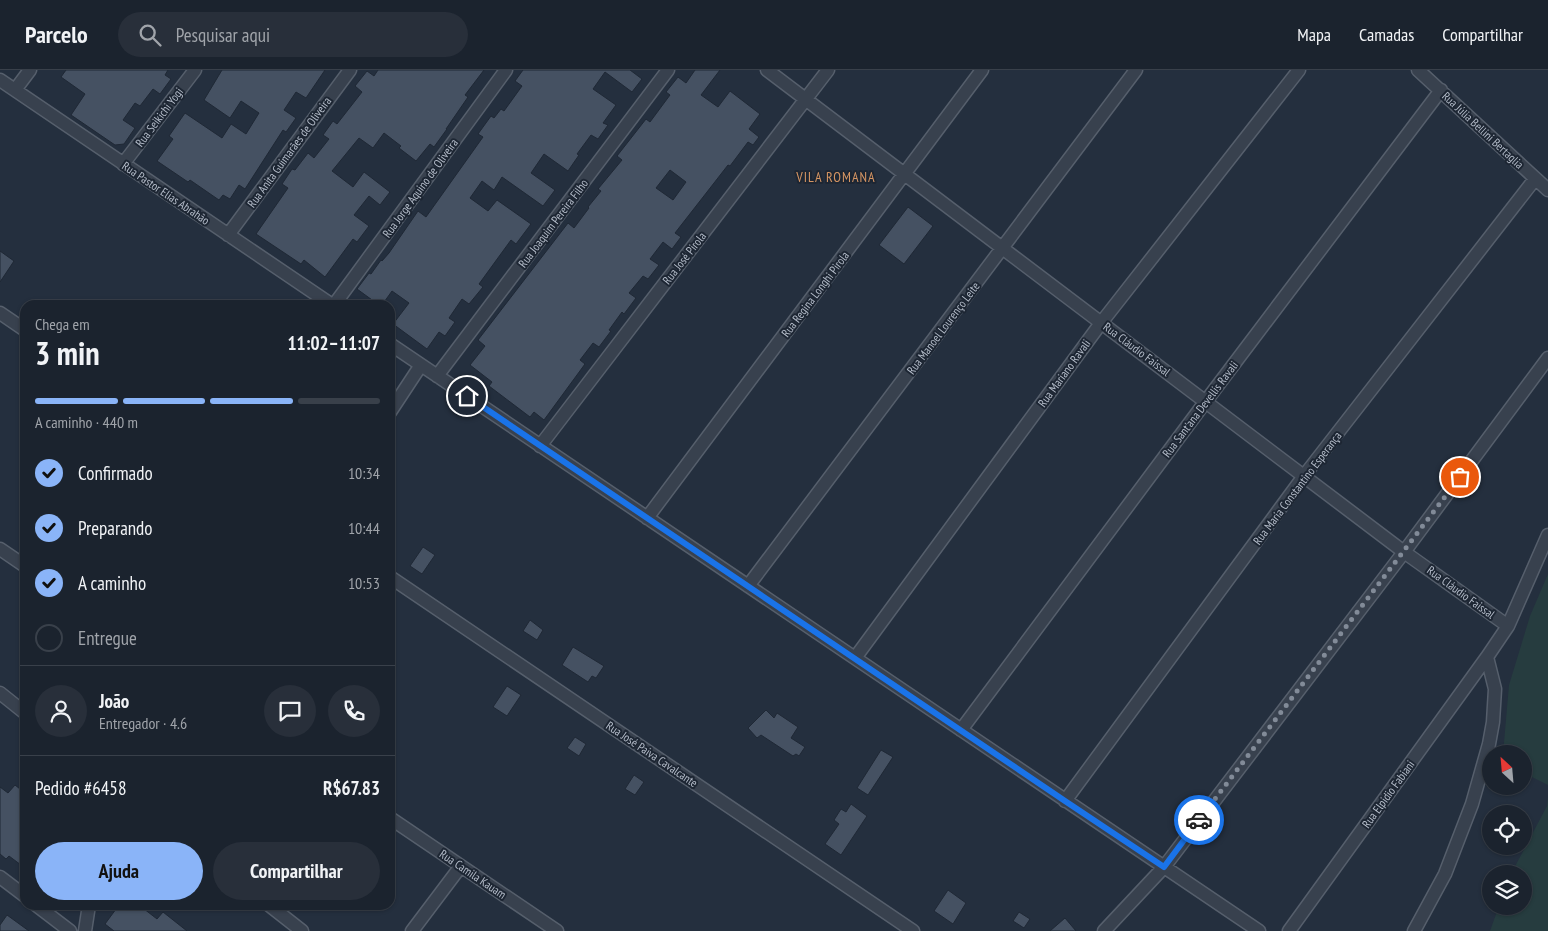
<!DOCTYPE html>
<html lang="pt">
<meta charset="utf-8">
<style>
:root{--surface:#1b232e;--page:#282f3a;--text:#f1f3f6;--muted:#a0a4aa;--line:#39404a;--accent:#8ab4f8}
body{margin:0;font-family:"PT Sans Narrow",sans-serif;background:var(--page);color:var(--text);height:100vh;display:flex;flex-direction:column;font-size:19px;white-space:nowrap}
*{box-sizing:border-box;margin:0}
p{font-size:16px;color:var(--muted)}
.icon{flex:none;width:28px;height:28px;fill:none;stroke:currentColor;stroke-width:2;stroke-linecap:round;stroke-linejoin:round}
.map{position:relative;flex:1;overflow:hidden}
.details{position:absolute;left:20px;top:230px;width:375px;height:610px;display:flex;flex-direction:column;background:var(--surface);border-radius:15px;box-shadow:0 1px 4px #0004,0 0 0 1px var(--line)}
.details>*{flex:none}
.needle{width:32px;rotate:334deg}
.controls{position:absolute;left:1482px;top:675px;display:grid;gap:10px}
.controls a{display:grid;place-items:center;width:50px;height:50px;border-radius:50%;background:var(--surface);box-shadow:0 1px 4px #0004,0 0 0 1px var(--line);font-size:25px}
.pin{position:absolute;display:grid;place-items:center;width:42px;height:42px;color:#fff;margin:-21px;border:2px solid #fff;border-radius:50%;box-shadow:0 1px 5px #0007}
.courier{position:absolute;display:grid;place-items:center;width:50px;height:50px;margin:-25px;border:4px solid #1a73e8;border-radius:50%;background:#fff;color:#222;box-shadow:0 1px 6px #0007}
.head em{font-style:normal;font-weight:700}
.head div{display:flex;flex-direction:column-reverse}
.head{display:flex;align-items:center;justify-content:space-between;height:85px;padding:0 15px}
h1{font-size:32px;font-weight:700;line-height:38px}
.bar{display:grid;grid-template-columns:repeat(4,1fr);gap:8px 5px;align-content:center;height:60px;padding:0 15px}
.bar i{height:6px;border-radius:4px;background:var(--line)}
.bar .active{background:var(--accent)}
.bar p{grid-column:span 4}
.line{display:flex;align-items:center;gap:12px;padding:0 15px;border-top:1px solid var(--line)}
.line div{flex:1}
.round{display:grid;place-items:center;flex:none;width:52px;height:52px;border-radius:26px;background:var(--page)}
ol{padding:0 15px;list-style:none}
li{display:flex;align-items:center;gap:15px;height:55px}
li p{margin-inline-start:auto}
li .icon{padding:5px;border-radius:50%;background:var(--accent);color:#111;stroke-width:4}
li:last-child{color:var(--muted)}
li i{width:28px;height:28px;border:2px solid var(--line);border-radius:50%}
.button{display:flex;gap:10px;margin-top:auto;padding:10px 15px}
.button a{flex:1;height:58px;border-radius:30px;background:var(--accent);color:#111;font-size:20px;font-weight:700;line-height:58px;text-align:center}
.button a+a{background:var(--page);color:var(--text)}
header{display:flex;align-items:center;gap:30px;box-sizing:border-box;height:70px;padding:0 25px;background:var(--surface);border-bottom:1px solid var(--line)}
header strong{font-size:24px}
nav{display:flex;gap:28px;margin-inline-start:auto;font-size:18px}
.search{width:350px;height:45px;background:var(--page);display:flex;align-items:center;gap:12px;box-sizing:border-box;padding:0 18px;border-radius:28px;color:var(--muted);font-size:19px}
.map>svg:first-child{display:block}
.green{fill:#263c3f}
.building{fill:#455162;stroke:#1f2835;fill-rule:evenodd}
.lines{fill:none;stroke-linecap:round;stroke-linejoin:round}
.minor-casing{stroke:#565f6c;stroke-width:15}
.minor{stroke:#38414e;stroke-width:12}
.done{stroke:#828b98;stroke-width:5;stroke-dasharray:0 9}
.route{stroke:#1a73e8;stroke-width:6}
.labels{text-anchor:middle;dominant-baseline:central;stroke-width:4;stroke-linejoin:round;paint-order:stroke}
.street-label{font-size:12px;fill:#b4bcc9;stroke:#1d2633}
.neighbourhood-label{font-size:14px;letter-spacing:1px;fill:#d59563;stroke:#1d2633}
</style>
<header>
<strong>Parcelo</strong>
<div class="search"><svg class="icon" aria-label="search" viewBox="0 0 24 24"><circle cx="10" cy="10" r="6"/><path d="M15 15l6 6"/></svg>Pesquisar aqui</div>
<nav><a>Mapa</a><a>Camadas</a><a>Compartilhar</a></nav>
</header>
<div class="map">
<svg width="1548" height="861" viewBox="0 0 1548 861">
<rect width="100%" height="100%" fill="#242f3e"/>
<!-- green -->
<path class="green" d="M1548,504V715L1524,703V684H1503L1509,615L1530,546Z
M1548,727V861H1490L1499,836H1524V804H1511L1547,736Z"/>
<!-- building -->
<path class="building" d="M66,0H168L165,5L171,9L160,24L153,19L140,36L135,33L123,50L135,58L124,74L115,75L71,45L85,24L61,7Z
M222,0H325L306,28L296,22L284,40L296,48L286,62L283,60L245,119L239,115L230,129L223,125L219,130L190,110L188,112L157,91L173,69L169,66L185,43L222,68L231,54L246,64L259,43L241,31L230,48L204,30Z
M378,0H484L465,25L468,27L446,59H447L434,77L430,74L416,91L399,78L401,76L384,63L373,78L359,68L332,101L353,117L364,102L390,122L380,135L369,126L354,145L369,156L357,172L353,169L325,207L304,190L301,194L256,164L288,118L282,114L292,99L295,100L308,83L314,88L329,69L323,65L333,51L337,54L362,22L355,16L367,1L374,6Z
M523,0H630L642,9L632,22L605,2L593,19L616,35L603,53L608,55L598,69L591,65L577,84L579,85L568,101L544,84L531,103L555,120L543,136L502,107L494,120L482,111L470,128L488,141L497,130L531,154L516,174L511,170L479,214L483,217L469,234L462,229L449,248L455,252L445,266L439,262L427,279L393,254L409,233L392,221L382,235H379L357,219L369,203L371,204L381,190L382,191L389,183L418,141L426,147L483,67L478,64L491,46L494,48L501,39L504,41L522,16L515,11Z
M695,0H720L701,25L718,37L730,21L760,44L749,59L759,67L753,75L748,72L730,96L728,95L707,122L675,163L681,167L672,179L663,172L650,189L659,195L648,209L643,206L629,223L636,228L624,244L622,242L609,260L611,261L599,277L593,273L580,290L585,294L544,350L534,342L530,347L489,316L492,312L470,295L485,276L478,270L568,153L574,158L589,138L588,137L601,121L598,119L622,90L617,86L646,49L650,52L670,25L666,22L678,7L686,13ZM670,100L686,112L673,130L656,118Z
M908,137L933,156L904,194L879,175Z
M0,181L14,191L0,212Z
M423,477L435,485L422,504L410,496Z
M530,550L543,560L537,570L523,561Z
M573,577L604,596L596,608L592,606L588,612L562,595Z
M507,616L521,625L507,646L493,637Z
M766,640L774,648L777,643L798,657L791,668L805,677L799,686L796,684L793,686L761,665L757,668L748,658Z
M575,667L586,674L579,686L567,678Z
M881,680L893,687L868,725L857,718Z
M634,705L644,712L635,725L625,719Z
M15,715L25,723V798L9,786L6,789L0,784V717L8,723Z
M851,734L867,746L841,785L825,774L839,754L834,750L841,739L846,742Z
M948,820L966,833L953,854L934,841Z
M119,835H139L157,849L163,842L187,861H114L105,854Z
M1019,842L1030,849L1024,858L1013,851Z
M7,845L29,861H0V855Z
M1065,848L1076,861H1050Z"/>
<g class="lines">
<!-- minor casing -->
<g class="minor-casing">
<path id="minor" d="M767,0L1404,482L1508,556
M1418,0L1548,120
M0,10L332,235
M15,20L30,0
M123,94L195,0
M228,165L350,0
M334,235L506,0
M0,243L25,260
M390,274L1259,861
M437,306L668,0
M390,342L421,295
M540,376L828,0
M647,448L982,0
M0,479L25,496
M390,507L913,861
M748,516L1136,0
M855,588L1101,253L1299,0
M0,623L25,643
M961,660L1206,331L1441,20
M1065,731L1304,406L1535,109
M390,748L557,861
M0,807L25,826
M36,835L70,861
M269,835L302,861
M85,861L89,835
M412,861L461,796
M1104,861L1164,797L1404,482L1548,288
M1289,861L1487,587
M1414,861L1445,804L1472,734L1489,674L1493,652L1495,619L1487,587L1508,556L1548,465"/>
</g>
<!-- minor -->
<use href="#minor" class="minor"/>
</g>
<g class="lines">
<!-- done -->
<path class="done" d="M1199,750L1460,407"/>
<!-- route -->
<path class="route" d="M467,326L1065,731L1164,797L1199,750"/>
</g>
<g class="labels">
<!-- street labels -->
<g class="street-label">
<text transform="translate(159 47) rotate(-53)">Rua Seikichi Yogi</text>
<text transform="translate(1483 60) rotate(43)">Rua Júlia Bellini Bertaglia</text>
<text transform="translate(289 82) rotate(-54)">Rua Anita Guimarães de Oliveira</text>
<text transform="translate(420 118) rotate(-54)">Rua Jorge Aquino de Oliveira</text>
<text transform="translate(166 123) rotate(34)">Rua Pastor Elias Abrahão</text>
<text transform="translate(553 153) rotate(-53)">Rua Joaquim Pereira Filho</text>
<text transform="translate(684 188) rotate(-52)">Rua José Pirola</text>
<text transform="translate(815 224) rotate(-53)">Rua Regina Longhi Pirola</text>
<text transform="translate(943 258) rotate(-53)">Rua Manoel Lourenço Leite</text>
<text transform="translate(1137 279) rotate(37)">Rua Cláudio Faissal</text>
<text transform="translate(1064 303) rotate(-54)">Rua Mariano Ravali</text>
<text transform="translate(1200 339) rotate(-53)">Rua Sant'ana Devellis Ravali</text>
<text transform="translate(1297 418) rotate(-53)">Rua Maria Constantino Esperança</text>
<text transform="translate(1461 522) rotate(36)">Rua Cláudio Faissal</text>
<text transform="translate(652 684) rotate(34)">Rua José Paiva Cavalcante</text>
<text transform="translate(1388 724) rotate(-54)">Rua Elpidio Fabiani</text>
<text transform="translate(473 804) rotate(34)">Rua Camila Kauam</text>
</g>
<!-- neighbourhood labels -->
<g class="neighbourhood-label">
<text x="836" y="107">VILA ROMANA</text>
</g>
</g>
</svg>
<div class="controls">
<a><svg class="needle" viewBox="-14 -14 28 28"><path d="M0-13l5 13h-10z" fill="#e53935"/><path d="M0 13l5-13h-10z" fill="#a0a4aa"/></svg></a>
<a><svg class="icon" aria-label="locate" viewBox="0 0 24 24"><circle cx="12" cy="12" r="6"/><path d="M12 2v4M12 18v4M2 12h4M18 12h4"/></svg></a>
<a><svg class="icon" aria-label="layers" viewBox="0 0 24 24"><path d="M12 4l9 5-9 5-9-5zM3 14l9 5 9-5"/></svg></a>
</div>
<div class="pin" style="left:1460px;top:407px;background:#ea580c"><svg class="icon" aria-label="bag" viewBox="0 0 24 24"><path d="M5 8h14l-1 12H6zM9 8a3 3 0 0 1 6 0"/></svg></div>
<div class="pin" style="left:467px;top:326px;background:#1f2937"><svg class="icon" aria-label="home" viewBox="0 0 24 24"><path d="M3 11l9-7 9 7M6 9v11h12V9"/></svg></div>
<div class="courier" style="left:1199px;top:750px"><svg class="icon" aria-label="car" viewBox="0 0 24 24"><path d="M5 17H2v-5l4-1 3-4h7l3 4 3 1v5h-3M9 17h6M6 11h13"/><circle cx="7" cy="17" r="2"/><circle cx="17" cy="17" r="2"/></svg></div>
<section class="details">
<div class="head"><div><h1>3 min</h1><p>Chega em</p></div><em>11:02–11:07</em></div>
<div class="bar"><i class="active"></i><i class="active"></i><i class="active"></i><i></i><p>A caminho · 440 m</p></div>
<ol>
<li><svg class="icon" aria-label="check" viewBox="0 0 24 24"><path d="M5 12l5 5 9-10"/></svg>Confirmado<p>10:34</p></li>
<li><svg class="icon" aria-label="check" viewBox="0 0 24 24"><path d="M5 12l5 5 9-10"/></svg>Preparando<p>10:44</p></li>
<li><svg class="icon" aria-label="check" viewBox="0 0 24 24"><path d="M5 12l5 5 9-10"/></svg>A caminho<p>10:53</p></li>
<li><i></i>Entregue</li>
</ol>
<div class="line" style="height:90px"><a class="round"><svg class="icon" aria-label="person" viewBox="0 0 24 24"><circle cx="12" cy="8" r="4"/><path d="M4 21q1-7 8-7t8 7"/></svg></a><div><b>João</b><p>Entregador · 4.6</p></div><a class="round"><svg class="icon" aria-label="chat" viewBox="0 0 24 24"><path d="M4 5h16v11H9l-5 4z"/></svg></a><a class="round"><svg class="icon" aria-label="phone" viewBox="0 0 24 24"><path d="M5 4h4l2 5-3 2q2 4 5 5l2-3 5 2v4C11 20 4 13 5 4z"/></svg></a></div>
<div class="line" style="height:65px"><div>Pedido #6458</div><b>R$67.83</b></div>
<div class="button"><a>Ajuda</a><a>Compartilhar</a></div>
</section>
</div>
